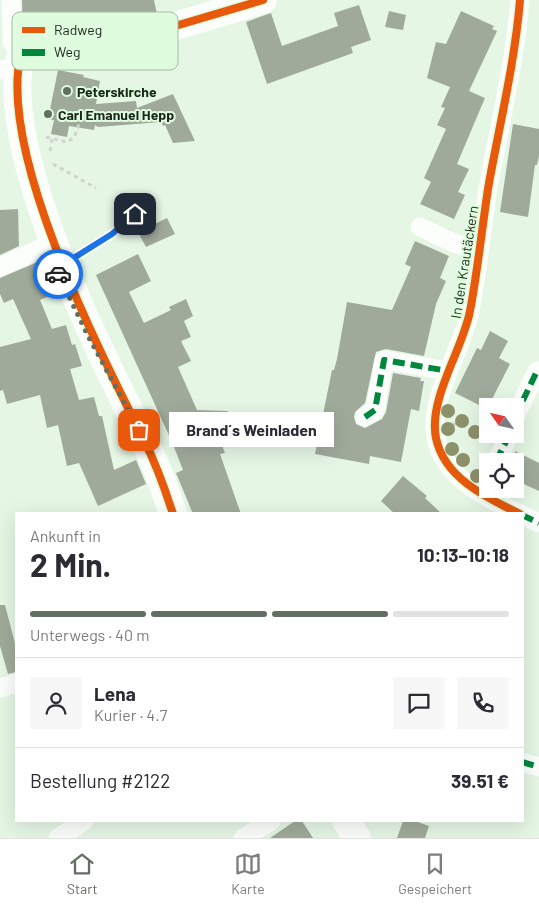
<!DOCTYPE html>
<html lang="de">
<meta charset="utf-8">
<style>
:root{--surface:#fff;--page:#f7f7f7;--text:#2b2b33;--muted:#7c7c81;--line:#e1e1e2;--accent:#626f62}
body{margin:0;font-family:Barlow,sans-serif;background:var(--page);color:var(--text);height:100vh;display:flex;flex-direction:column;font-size:19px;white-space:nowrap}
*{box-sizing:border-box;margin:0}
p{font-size:16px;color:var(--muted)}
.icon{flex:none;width:28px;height:28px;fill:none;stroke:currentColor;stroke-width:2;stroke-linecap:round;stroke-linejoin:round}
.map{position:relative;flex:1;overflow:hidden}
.sheet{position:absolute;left:15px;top:512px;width:509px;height:310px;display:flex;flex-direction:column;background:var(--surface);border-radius:0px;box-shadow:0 5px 20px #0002}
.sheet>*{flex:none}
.needle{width:32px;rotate:304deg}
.controls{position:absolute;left:479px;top:398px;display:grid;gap:10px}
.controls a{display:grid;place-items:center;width:45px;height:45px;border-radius:0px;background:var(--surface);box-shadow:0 5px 20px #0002;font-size:25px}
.pin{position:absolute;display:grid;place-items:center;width:42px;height:42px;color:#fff;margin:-21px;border-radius:10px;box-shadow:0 2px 8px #0006}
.courier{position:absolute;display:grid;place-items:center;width:50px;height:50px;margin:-25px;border:4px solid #1a73e8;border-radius:50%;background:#fff;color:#222;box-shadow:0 1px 6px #0007}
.bubble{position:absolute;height:35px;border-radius:0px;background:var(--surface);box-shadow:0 5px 20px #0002;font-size:16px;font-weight:700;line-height:35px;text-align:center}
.summary em{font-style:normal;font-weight:700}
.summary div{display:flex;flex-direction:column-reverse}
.summary{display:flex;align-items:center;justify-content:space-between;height:85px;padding:0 15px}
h1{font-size:32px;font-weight:700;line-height:38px}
.bar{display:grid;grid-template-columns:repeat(4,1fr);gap:8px 5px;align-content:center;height:60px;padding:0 15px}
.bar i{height:6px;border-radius:4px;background:var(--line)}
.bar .current{background:var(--accent)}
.bar p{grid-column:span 4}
.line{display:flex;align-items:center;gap:12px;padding:0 15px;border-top:1px solid var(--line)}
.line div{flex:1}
.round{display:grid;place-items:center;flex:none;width:52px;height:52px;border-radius:0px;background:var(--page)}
.tab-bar{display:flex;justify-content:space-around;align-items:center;height:70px;border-top:1px solid var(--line);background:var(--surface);font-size:14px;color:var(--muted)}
.tab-bar a{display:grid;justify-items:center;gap:2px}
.tab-bar .current{color:var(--accent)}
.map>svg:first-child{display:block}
.building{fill:#a0aa9b}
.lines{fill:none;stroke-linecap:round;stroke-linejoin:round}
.path{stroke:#d0d4d0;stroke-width:3;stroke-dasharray:4 4;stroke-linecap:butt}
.lane{stroke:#fbfefb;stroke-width:10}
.street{stroke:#fbfefb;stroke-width:19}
.secondary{stroke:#fbfefb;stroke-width:28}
.quiet{stroke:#00873e;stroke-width:6;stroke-dasharray:12 6;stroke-linecap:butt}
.cycleway-casing{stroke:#dffcdf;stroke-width:11}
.cycleway{stroke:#e8590c;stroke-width:8}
.tree{fill:#8d916a}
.done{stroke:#626f62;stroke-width:5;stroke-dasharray:0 9}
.route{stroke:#1a73e8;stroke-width:6}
.poi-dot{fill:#626f62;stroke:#dffcdf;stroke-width:2}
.labels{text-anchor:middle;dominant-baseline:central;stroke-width:4;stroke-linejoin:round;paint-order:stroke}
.poi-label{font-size:14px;font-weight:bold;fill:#1c261c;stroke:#dffcdf;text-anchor:start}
.street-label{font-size:14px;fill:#1c261c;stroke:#dffcdf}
.key{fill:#dffcdf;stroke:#a4bca4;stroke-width:1}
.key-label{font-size:14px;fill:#1c261c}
</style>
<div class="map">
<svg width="539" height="838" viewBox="0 0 539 838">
<rect width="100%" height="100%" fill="#e5f6e5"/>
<!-- building -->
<path class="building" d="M22,0H154L157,14L23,37Z
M359,5L371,40L351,47L353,53L267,84L246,22L271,13L282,46L338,26L334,13Z
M389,11L406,15L403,30L385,27Z
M461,11L494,26L492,29L497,31L469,91L485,98L457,164L469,169L458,192L465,195L454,219L420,204L431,182L424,178L446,129L437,125L445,108L441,107L450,87L427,78L436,42L446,44Z
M58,70L84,75L83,77L100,81L96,104L136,101L137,108L173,94L195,141L173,143L165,125L163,126L161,122L98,127L95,125L94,130L69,126L67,137L51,134L54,120L48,119Z
M513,124L539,129V156L537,165H535L528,217L500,212Z
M18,209L19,246L0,255V210Z
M167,218L175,234L146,247L138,232Z
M415,241L449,256L440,278L446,281L436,304L424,356L386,349L376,352L365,403L355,412L354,417L356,424L365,428L382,419L386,412L393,373L421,378L420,381H424L419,411L411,409L401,462L370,456L369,464L315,454L332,370H334L337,359L347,302L392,310L411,267L405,264Z
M138,254L151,281L129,292L144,323L171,310L169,307L186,299L193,316L184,321L191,337L181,341L191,361L178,367L197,410L228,411L226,433L217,432L225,453L220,454L241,514H193L176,473L183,470L172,442L96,275Z
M40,261L54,294L40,300L52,329L66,325L72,345L75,344L82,366L70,369L79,400L94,397L99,416H102L114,470L136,460L146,484L98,506L79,463L67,466L58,425L47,428L40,395L7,404L3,390L0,391V347L31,339L13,299L4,303L0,294V278Z
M490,331L508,341L499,358L510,364L487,409L455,393L477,348L481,350Z
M515,451L539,463V491L515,480Z
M403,476L427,496L425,498L442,514H395L381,501Z
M0,605H5L16,647V672L8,674L0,646Z
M295,821H302L313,838H270Z
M403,821H415L429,826L425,838H397Z"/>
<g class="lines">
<!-- path -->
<path class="path" d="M46,137L67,142L74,138L79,124
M50,151L52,139
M53,164L96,188
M453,423L459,427"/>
<!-- lane -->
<path class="lane" d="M64,265L112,234L135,214"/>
<!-- street -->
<path class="street" d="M11,0L12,42L21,56
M520,0C515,61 500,123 489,183C482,226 478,269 470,311C463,349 428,399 436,438C444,478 487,498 520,514
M0,70L17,68
M420,227L454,243L479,250
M0,267L46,246
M365,417L375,410L384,360L448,371
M515,417L537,371
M496,461L510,434
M522,515L539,523
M0,688L16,683
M522,762L539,767
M58,838L84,821
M243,838L271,821"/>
<!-- secondary -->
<path class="secondary" d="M173,514C165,489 156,464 144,440C99,350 0,157 20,58L32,50L155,32L263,0
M346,821L357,838"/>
<!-- quiet -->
<path class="quiet" d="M365,417L375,410L384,360L448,371
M515,417L537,371
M496,461L510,434
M480,493L488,478
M522,515L539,523
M522,762L539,767"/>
<!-- cycleway casing -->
<g class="cycleway-casing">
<path id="cycleway" d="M520,0C515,61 500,123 489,183C482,226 478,269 470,311C463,349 428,399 436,438C444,478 487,498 520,514
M173,514C165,489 156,464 144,440C99,350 0,157 20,58L32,50L155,32L263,0"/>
</g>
<!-- cycleway -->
<use href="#cycleway" class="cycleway"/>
</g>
<!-- trees -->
<g class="tree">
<circle cx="448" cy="411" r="7"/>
<circle cx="462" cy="421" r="7"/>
<circle cx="448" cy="429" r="7"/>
<circle cx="475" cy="432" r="7"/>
<circle cx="452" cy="449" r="7"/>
<circle cx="463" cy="460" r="7"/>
<circle cx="477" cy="476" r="7"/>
</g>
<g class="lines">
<!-- done -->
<path class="done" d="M58,274L88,336L139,430"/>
<!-- route -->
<path class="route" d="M58,274L56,269L112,234L135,214"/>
</g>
<!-- markers -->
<g class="poi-dot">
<circle cx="67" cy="91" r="5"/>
<circle cx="48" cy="114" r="5"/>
</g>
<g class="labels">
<!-- poi labels -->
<g class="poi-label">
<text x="77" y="91">Peterskirche</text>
<text x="58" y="114">Carl Emanuel Hepp</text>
</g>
<!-- street labels -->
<g class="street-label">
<text transform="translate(464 262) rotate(-81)">In den Krautäckern</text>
</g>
</g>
<!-- legend -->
<rect x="12" y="12" width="166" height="58" rx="8" class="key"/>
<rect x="22" y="27" width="23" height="6" fill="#e8590c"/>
<rect x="22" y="49" width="23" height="7" fill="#00873e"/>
<g class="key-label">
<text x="54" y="35">Radweg</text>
<text x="54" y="57">Weg</text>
</g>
</svg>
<div class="controls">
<a><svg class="needle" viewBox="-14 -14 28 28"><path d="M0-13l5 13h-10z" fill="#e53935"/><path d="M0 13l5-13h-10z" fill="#7c7c81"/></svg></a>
<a><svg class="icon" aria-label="locate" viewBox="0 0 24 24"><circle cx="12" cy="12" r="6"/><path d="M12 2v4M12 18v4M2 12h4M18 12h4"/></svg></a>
</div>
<div class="pin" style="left:139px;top:430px;background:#ea580c"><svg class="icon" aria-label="bag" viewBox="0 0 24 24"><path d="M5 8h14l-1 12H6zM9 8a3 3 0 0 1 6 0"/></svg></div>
<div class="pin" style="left:135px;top:214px;background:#1f2937"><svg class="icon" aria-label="home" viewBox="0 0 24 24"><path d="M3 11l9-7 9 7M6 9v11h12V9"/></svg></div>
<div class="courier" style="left:58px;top:274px"><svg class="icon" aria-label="car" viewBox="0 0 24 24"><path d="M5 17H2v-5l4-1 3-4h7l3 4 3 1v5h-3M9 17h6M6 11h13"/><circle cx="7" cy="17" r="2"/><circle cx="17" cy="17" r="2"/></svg></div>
<div class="bubble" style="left:169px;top:412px;width:165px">Brand´s Weinladen</div>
<section class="sheet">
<div class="summary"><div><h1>2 Min.</h1><p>Ankunft in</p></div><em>10:13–10:18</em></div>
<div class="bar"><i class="current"></i><i class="current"></i><i class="current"></i><i></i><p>Unterwegs · 40 m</p></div>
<div class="line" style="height:90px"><a class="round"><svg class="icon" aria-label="person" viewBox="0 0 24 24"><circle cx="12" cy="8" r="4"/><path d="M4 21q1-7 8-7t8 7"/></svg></a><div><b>Lena</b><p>Kurier · 4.7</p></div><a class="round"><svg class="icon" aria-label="chat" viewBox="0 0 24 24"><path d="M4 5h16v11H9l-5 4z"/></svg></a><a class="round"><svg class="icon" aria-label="phone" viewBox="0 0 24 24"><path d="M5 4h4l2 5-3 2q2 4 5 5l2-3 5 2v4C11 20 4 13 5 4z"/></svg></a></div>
<div class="line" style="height:65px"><div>Bestellung #2122</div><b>39.51 €</b></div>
</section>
</div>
<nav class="tab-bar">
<a class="current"><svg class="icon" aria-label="home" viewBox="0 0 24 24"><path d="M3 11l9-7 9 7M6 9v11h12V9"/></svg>Start</a>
<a><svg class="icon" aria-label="map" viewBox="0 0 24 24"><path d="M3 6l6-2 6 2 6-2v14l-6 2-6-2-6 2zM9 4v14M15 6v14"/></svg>Karte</a>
<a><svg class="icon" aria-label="saved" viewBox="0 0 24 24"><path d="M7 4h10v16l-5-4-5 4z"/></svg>Gespeichert</a>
</nav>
